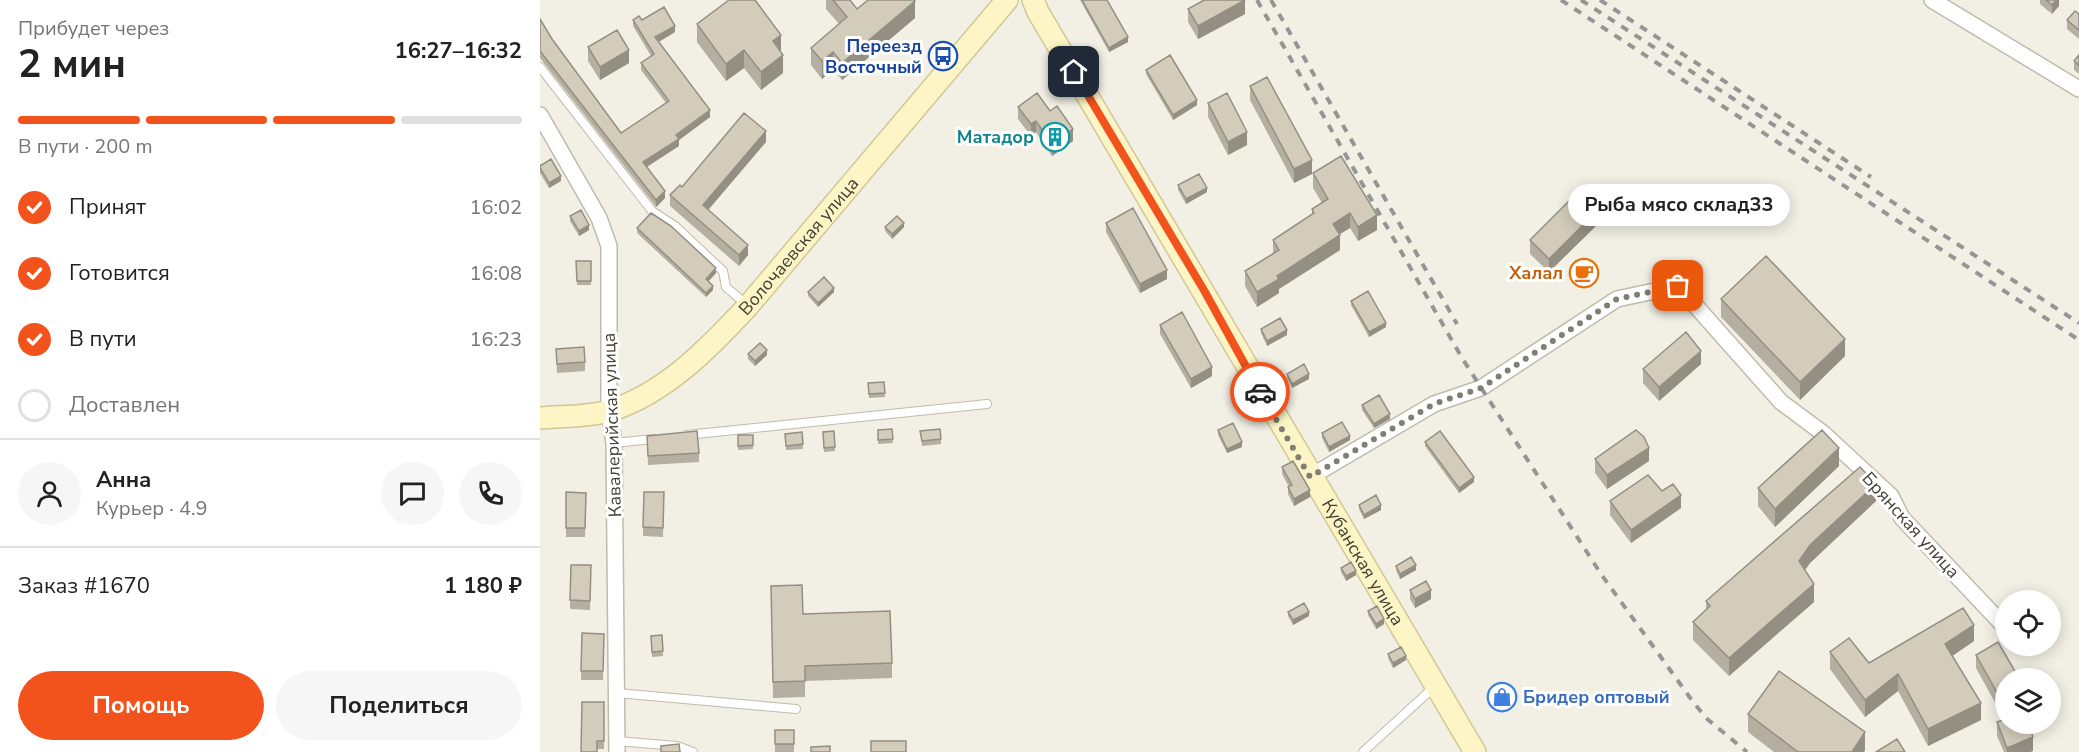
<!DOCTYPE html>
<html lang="ru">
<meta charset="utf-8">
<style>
:root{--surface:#fff;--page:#f6f6f6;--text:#222;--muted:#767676;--line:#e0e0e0;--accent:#f2521c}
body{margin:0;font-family:"Nunito Sans",sans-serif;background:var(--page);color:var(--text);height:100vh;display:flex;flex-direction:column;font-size:22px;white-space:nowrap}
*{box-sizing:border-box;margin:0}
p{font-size:20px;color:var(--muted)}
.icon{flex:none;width:33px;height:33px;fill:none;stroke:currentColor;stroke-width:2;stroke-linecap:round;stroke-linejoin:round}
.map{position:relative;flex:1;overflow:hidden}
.sheet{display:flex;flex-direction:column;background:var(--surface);width:540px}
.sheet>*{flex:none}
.buttons{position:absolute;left:1455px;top:590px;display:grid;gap:12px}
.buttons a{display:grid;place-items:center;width:66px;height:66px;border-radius:50%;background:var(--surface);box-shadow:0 3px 15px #0003;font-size:30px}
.pin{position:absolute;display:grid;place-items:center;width:51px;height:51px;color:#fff;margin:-26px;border-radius:12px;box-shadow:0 3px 9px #0006}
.courier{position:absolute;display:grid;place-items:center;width:60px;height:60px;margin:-30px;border:4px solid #f2521c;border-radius:50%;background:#fff;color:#222;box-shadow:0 2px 8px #0007}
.bubble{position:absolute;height:42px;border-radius:21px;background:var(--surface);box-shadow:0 3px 15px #0003;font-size:20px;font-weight:700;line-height:42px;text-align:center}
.summary em{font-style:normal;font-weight:700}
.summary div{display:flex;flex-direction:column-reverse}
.summary{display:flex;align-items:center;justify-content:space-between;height:102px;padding:0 18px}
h1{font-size:39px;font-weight:700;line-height:45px}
.bar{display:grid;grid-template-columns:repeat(4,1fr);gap:9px 6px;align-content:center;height:72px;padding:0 18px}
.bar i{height:8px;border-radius:4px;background:var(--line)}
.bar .active{background:var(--accent)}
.bar p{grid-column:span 4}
.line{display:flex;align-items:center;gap:15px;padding:0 18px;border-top:2px solid var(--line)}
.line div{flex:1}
.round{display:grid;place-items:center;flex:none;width:63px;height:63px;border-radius:32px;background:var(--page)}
ol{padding:0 18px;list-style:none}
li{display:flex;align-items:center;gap:18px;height:66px}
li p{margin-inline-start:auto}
li .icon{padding:6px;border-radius:50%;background:var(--accent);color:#fff;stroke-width:4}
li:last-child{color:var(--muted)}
li i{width:33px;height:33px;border:3px solid var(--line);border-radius:50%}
.primary-button{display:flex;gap:12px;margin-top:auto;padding:12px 18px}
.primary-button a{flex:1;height:69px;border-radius:36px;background:var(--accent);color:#fff;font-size:24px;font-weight:700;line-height:69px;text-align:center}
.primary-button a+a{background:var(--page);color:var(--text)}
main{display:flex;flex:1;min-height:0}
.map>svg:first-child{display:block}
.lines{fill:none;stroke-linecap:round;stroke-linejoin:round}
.service-casing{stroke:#c0bbab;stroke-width:10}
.minor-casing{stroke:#c0bbab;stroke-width:18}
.secondary-casing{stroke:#d1c797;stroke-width:24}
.service{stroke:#fff;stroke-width:8}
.minor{stroke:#fff;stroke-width:15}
.secondary{stroke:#fdf5c5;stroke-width:21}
.rail{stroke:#959595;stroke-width:4;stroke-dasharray:8 8;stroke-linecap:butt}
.wall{fill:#b5afa1}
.shaded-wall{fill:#948f83}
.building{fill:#d3ccbb;stroke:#948f83;stroke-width:1.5}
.done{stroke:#817e73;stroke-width:6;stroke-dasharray:0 10.8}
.route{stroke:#f2521c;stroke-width:8}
.labels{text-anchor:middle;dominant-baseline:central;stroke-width:6;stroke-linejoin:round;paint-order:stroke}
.transit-label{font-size:18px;font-weight:bold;fill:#164399;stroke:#fff;text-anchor:end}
.culture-label{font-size:18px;font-weight:bold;fill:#0d838f;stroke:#fff;text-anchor:end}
.street-label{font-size:18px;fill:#444035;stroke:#fff}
.food-label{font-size:18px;font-weight:bold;fill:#c56008;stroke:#fff;text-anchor:end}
.shop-label{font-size:18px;font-weight:bold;fill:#366cbe;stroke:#fff;text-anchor:start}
</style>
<main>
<section class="sheet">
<div class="summary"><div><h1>2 мин</h1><p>Прибудет через</p></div><em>16:27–16:32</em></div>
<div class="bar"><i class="active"></i><i class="active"></i><i class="active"></i><i></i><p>В пути · 200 m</p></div>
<ol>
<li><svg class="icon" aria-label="check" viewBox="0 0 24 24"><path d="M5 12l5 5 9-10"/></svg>Принят<p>16:02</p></li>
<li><svg class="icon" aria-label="check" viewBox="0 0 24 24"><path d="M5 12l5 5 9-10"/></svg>Готовится<p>16:08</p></li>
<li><svg class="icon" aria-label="check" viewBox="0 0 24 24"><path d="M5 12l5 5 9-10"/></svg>В пути<p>16:23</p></li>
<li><i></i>Доставлен</li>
</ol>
<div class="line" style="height:108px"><a class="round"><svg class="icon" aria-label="person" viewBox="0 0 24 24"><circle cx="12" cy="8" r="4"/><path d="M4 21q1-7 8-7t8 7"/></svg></a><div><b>Анна</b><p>Курьер · 4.9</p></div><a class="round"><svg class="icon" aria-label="chat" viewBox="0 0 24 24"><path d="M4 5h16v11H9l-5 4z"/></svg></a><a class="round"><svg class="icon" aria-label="phone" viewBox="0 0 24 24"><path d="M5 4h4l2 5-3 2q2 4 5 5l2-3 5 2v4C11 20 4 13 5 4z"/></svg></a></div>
<div class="line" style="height:78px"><div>Заказ #1670</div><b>1 180 ₽</b></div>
<div class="primary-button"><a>Помощь</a><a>Поделиться</a></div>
</section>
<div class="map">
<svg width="1539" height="752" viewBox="0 0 1539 752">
<rect width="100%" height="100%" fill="#f2f0e5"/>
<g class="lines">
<!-- service casing -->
<g class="service-casing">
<path id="service" d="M0,67L112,211L135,226L183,271L186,287L207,305
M147,435L447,404
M74,443L114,439
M77,693L256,709
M77,741L137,746L153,752
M823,752L894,687"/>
</g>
<!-- minor casing -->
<g class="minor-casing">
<path id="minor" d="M1392,0L1539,89
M0,115L59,218L69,246V411L74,443L77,752
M770,477L894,404L941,388L1077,299L1138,286L1241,402L1284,434L1351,496L1362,518L1466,628"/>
</g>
<!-- secondary casing -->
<g class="secondary-casing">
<g id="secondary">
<path id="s1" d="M493,0L498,12L935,752"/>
<path id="s2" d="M0,418C22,416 48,417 69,411C125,394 170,347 208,306L467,0"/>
</g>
</g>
<!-- service -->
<use href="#service" class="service"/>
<!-- minor -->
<use href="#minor" class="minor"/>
<!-- secondary -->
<use href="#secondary" class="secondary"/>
<!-- rail -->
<path class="rail" d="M717,0L922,358L1061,574L1151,699L1166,718L1207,752
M731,0L917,324
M1021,0L1539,340
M1041,0L1539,323
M1060,0L1331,177"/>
</g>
<!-- wall -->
<path class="wall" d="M286,0H310L317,9L375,18L302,80L293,69L282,79L271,65V48L299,24L286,9Z
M540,0H567L588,42L569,52Z
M1500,0H1519V6L1512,14L1500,4Z
M648,9L705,14L658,39L648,22Z
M1539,14V39L1527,29V20Z
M0,19L12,39L81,133L126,103L101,70V63L111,56L93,26V20H102L135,32L119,42L170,117L139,140V146L107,167L125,198L116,207L0,58Z
M157,24L241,53L243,73L221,90L204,68L186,81L157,42Z
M48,47L89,63L60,80L48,61Z
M1539,55V74L1534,70V61Z
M606,70L657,105L633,120L606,74Z
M710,86L772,174L754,183L710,100Z
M668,103L707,145L688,155L668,117Z
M478,107L533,141L512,156L496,132L491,136L478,119Z
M226,142L168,210L208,255L199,266L130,206V195Z
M0,166L21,181L9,188L0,173Z
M773,173L837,230L818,241L810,228L800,234V250L739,289V293L717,307L705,286V271L733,254V240L772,215V209L782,203L773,188Z
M638,185L667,192L646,204L638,190Z
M30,216L49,230L39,236L30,221Z
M1060,222L1009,272L990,254V240Z
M566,223L627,279L600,293L566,232Z
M345,227H364L352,239L345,231Z
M97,228L176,273L168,282L173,290L166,297L97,233Z
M36,261H51V285H37Z
M268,292H294L278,307L268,296Z
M1181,299L1305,356L1260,400L1181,317Z
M811,301L846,327L829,337L811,305Z
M620,325L672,376L651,388L620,334Z
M721,329L747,335L727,346L721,333Z
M16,349L45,362V371L17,373Z
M208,354L227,355L215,366L208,359Z
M1161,364L1119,401L1103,383V369Z
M747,374L769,379L752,388L747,378Z
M344,382L345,397L329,398L328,383Z
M822,405L850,419L834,428L822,410Z
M352,429L353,443L338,444V430Z
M678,430L702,447L687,453L678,435Z
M294,431L295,451L284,452L283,432Z
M380,431L401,439V444L382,446Z
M262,432L263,449L246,450L245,434Z
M782,433L810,440L789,452L782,438Z
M198,435H213V449L198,450Z
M107,436L159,453V462L108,465Z
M885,442L934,482L919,493L885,446Z
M1055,459L1109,461L1067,489L1055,473Z
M1299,466L1235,527L1218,506V488Z
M742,467L770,497L754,506L748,494V487H749L742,474Z
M1122,491L1141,508L1091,543L1070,515V501Z
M26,492L46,493L45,537H26Z
M104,492H124L123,537L103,536Z
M1336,501L1270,563L1265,570L1274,602L1189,676L1153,640V622L1166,610V601Z
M819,505L841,510L824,519L819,509Z
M51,565L50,610L30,609V600Z
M856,566L876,570L860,579L856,570Z
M801,568L816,575L806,581L801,572Z
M231,586L263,614L352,663V678L265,681V697L233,698Z
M870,590L891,599L875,608L870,599Z
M828,611L844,624L836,629L828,615Z
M748,612L769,616L753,625L748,616Z
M42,633L64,634L63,680H41Z
M122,635L123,656L112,657L111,636Z
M1434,641L1412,656L1441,720L1388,746L1358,691L1325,717L1290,669V652L1329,663Z
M848,654L866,660L853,668L848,658Z
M1436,655L1479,678L1459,710L1436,668Z
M64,702V749H57L41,752Z
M1208,714L1325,750L1324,752H1234L1208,732Z
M1457,722L1493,751L1490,752H1464L1457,736Z
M235,730H254V752H235Z"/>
<!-- shaded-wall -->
<path class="shaded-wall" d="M705,0V14L658,39V26Z
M1516,0H1519V6L1512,14V5Z
M375,1V18L302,80V63Z
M135,26V32L115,44V37Z
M241,35V52L233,41Z
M588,37V42L569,52V48Z
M89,50V63L60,80V67Z
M204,50V68L186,81V64Z
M293,52V69L282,79V61Z
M243,55V73L221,90V72Z
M657,100V105L633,120V115Z
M170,110V117L139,140V146L103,169V162L136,135Z
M496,121V132L491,136V124Z
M533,129V141L512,156V144Z
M226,131V142L163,216V205Z
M707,132V145L688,155V142Z
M772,160V174L754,183V169Z
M21,176V181L9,188V183Z
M667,188V192L646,204V199Z
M125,191V198L116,207V200Z
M1060,208V222L1009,272V259Z
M810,213V228L793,238V224Z
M837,215V230L818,241V227Z
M364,223V227L352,239V234Z
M49,225V230L39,236V231Z
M800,235V250L739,289V293L717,307V292L737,276Z
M208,245V255L199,266V255Z
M176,268V273L166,284V279Z
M627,270V279L600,293V284Z
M173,286V290L166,297V293Z
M294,288V292L278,307V303Z
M846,323V327L829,337V332Z
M747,330V335L727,346V341Z
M1305,339V356L1260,400V382Z
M227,350V355L215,366V361Z
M1161,351V364L1119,401V387Z
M672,367V376L651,388V379Z
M769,374V379L752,388V384Z
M850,414V419L834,428V424Z
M810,436V440L789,452V447Z
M702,442V447L687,453V449Z
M1109,448V461L1067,489V475Z
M1299,448V466L1235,527V509Z
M934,477V482L919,493V488Z
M1336,484V501L1270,563L1259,578V561L1270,545Z
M770,490V497L754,506V499Z
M1141,495V508L1091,543V530Z
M841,505V510L824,519V515Z
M876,565V570L860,579V574Z
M816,571V575L806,581V576Z
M1274,584V602L1189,676V658Z
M891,590V599L875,608V599Z
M769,612V616L753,625V620Z
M844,619V624L836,629V624Z
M1434,625V641L1405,661V644Z
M866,656V660L853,668V663Z
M1358,674V691L1325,717V700Z
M1466,692V706L1459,710V696Z
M1441,703V720L1388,746V729Z
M1325,732V750L1324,752H1312Z
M1493,737V751L1490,752H1467V748Z"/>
<!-- building -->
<path class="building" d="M189,0H215L241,35L233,41L243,55L221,72L204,50L186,64L157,24Z
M293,0H310L317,9L328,0H374L375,1L302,63L293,52L282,61L271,48L307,17Z
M542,0H567L588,37L569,48Z
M664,0H705L658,26L648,9Z
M1506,0H1516L1512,5Z
M124,7L135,26L115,37L170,110L136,135L139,139L103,162L125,191L116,200L0,51V19L12,39L81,133L129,101L101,63L114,54L93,20L99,16L102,20Z
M1535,11L1539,14V30L1527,20Z
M77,30L89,50L60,67L48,47Z
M630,55L657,100L633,115L606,70Z
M1539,55V65L1534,61Z
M727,77L772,160L754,169L710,86Z
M497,93L510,111L517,106L533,129L512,144L496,121L491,124L478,107Z
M687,93L707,132L688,142L668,103Z
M204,113L226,131L163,205L208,245L199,255L130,195L140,185L142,187Z
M801,156L837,215L818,227L810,213L793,224L800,235L737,276L739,279L717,292L705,271L739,250L733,240L774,213L772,209L788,199L773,173Z
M11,159L21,176L9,183L0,168V166Z
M659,174L667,188L646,199L638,185Z
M1041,189L1060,208L1009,259L990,240Z
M593,208L627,270L600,284L566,223Z
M41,210L49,225L39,231L30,216Z
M111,213L131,226L176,268L166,279L173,286L166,293L97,228Z
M357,216L364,223L352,234L345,227Z
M1226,256L1305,339L1260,382L1181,299Z
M36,261H51V281H37Z
M284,277L294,288L278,303L268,292Z
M828,291L846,323L829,332L811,301Z
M642,312L672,367L651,379L620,325Z
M740,318L747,330L727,341L721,329Z
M1146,332L1161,351L1119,387L1103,369Z
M220,343L227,350L215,361L208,354Z
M44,347L45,362L17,364L16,349Z
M764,364L769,374L752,384L747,374Z
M344,382L345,393L329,394L328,383Z
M839,395L850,414L834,424L822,405Z
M802,422L810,436L789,447L782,433Z
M693,423L702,442L687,449L678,430Z
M352,429L353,439L338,440V430Z
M400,429L401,439L382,441L380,431Z
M1096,430L1104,437L1109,448L1067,475L1055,459Z
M1282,430L1299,448L1235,509L1218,488Z
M157,431L159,453L108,456L107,436Z
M294,431L295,447L284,448L283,432Z
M900,431L934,477L919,488L885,442Z
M262,432L263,444L246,446L245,434Z
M198,435H213V445L198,446Z
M753,461L770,490L754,499L748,487L752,485L742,467Z
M1320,467L1336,484L1270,545L1259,561L1274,584L1189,658L1153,622L1170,606L1166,601Z
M1108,475L1122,491L1133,484L1141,495L1091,530L1070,501Z
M26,492L46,493L45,528H26Z
M104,492H124L123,528L103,527Z
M836,495L841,505L824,515L819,505Z
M871,557L876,565L860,574L856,566Z
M811,562L816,571L806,576L801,568Z
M31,565H51L50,601L30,600Z
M886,581L891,590L875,599L870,590Z
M262,585L263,614L350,611L352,663L265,666V681L233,682L231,586Z
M764,603L769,612L753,620L748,612Z
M837,606L844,619L836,624L828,611Z
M1423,608L1434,625L1405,644L1441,703L1388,729L1358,674L1325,700L1290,652L1309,638L1329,663Z
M42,633L64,634L63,671H41Z
M122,635L123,651L112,652L111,636Z
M1458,642L1479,678H1466V692L1459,696L1436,655Z
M861,647L866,656L853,663L848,654Z
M1239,671L1325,732L1312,752H1258L1208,714Z
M42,702H64V741H57V752H41Z
M1466,719V723H1488L1493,737L1467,748L1457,722Z
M235,730H254V744H235Z
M1357,739L1365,752H1336Z
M331,741H366V752H331Z
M139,744L140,752H121V746Z
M290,746V752H271V747Z"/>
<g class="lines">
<!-- done -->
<path class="done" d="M720,392L770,477L894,404L941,388L1077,299L1138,286"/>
<!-- route -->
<path class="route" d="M534,72L665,292L720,392"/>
</g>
<!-- icons -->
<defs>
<g id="bus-ring" transform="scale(1.5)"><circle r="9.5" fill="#fff" stroke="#1a4fb4" stroke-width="1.5"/><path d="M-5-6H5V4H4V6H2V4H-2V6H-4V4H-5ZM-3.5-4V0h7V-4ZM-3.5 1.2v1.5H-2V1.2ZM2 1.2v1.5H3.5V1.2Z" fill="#1a4fb4"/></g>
<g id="building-ring" transform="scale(1.5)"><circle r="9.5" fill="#fff" stroke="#0f9aa8" stroke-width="1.5"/><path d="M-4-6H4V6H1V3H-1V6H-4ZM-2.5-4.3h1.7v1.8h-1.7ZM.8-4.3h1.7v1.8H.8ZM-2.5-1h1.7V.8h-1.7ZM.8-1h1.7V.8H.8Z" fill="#0f9aa8"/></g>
<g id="cafe-ring" transform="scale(1.5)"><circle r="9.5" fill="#fff" stroke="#e8710a" stroke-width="1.5"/><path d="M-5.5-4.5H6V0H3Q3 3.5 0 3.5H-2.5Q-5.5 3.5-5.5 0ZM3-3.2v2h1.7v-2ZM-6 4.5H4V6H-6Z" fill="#e8710a"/></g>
<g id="shop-ring" transform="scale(1.5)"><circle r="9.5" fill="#fff" stroke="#3f7fe0" stroke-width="1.5"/><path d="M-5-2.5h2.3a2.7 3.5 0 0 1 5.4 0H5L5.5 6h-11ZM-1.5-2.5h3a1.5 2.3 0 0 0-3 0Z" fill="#3f7fe0"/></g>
</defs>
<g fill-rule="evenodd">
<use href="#bus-ring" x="403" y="56"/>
<use href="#building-ring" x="515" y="137"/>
<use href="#cafe-ring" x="1044" y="273"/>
<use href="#shop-ring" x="962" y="697"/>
</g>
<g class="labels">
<!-- transit labels -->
<g class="transit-label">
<text x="382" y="46">Переезд<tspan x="382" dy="21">Восточный</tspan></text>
</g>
<!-- culture labels -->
<g class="culture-label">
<text x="494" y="137">Матадор</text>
</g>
<!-- street labels -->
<g class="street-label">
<text stroke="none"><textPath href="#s2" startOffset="324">Волочаевская улица</textPath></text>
<text transform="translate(72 425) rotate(-92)">Кавалерийская улица</text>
<text transform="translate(1371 525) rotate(48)">Брянская улица</text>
<text stroke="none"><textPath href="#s1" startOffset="652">Кубанская улица</textPath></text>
</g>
<!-- food labels -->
<g class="food-label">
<text x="1023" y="273">Халал</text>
</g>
<!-- shop labels -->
<g class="shop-label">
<text x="983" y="697">Бридер оптовый</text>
</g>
</g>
</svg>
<div class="buttons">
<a><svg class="icon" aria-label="locate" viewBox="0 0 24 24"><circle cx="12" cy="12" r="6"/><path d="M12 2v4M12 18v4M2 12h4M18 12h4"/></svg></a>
<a><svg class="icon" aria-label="layers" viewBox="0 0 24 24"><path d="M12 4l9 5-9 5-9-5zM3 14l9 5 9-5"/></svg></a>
</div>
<div class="pin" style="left:1138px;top:286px;background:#ea580c"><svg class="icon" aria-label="bag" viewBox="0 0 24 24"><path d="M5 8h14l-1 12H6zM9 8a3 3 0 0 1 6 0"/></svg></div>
<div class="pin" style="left:534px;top:72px;background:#1f2937"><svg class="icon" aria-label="home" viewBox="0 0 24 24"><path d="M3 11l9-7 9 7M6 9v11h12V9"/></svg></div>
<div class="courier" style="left:720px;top:392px"><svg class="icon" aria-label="car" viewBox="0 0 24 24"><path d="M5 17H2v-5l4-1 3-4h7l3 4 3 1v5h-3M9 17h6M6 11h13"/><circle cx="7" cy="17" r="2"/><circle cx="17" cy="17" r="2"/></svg></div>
<div class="bubble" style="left:1028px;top:184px;width:222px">Рыба мясо склад33</div>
</div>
</main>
